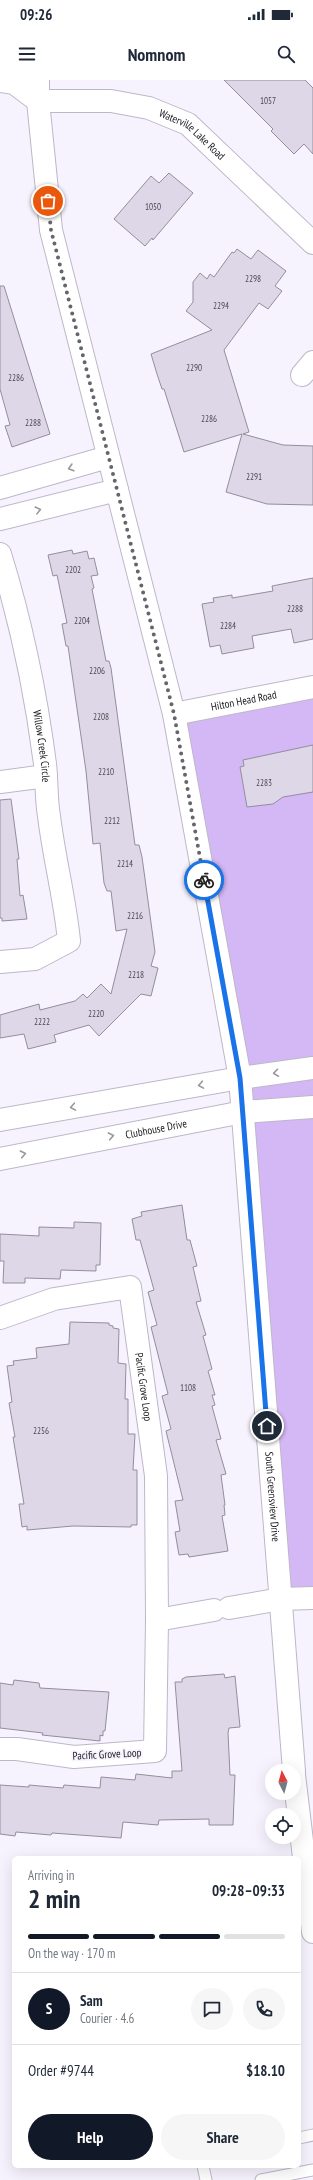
<!DOCTYPE html>
<meta charset="utf-8">
<style>
:root{--surface:#fff;--page:#f6f6f7;--text:#1f2937;--muted:#747a83;--line:#e0e1e3;--accent:#111827}
body{margin:0;font-family:"PT Sans Narrow",sans-serif;background:var(--page);color:var(--text);height:100vh;display:flex;flex-direction:column;font-size:15px;white-space:nowrap}
*{box-sizing:border-box;margin:0}
p{font-size:13px;color:var(--muted)}
.icon{flex:none;width:22px;height:22px;fill:none;stroke:currentColor;stroke-width:2;stroke-linecap:round;stroke-linejoin:round}
.map{position:relative;flex:1;overflow:hidden}
.side{position:absolute;left:12px;top:1776px;width:289px;height:312px;display:flex;flex-direction:column;background:var(--surface);border-radius:6px;box-shadow:0 4px 16px #0002}
.side>*{flex:none}
.needle{width:26px;rotate:354deg}
.fabs{position:absolute;left:265px;top:1684px;display:grid;gap:8px}
.fabs a{display:grid;place-items:center;width:36px;height:36px;border-radius:50%;background:var(--surface);box-shadow:0 4px 16px #0002;font-size:20px}
.pin{position:absolute;display:grid;place-items:center;width:34px;height:34px;color:#fff;margin:-17px;border:2px solid #fff;border-radius:50%;box-shadow:0 1px 4px #0007}
.courier{position:absolute;display:grid;place-items:center;width:40px;height:40px;margin:-20px;border:3px solid #1a73e8;border-radius:50%;background:#fff;color:#222;box-shadow:0 1px 5px #0007}
.head em{font-style:normal;font-weight:700}
.head div{display:flex;flex-direction:column-reverse}
.head{display:flex;align-items:center;justify-content:space-between;height:68px;padding:0 16px}
h1{font-size:26px;font-weight:700;line-height:30px}
.bar{display:grid;grid-template-columns:repeat(4,1fr);gap:6px 4px;align-content:center;height:48px;padding:0 16px}
.bar i{height:5px;border-radius:3px;background:var(--line)}
.bar .active{background:var(--accent)}
.bar p{grid-column:span 4}
.line{display:flex;align-items:center;gap:10px;padding:0 16px;border-top:1px solid var(--line)}
.line div{flex:1}
.round{display:grid;place-items:center;flex:none;width:42px;height:42px;border-radius:21px;background:var(--page)}
.cta{display:flex;gap:8px;margin-top:auto;padding:8px 16px}
.cta a{flex:1;height:46px;border-radius:24px;background:var(--accent);color:#fff;font-size:16px;font-weight:700;line-height:46px;text-align:center}
.cta a+a{background:var(--page);color:var(--text)}
.status{display:flex;justify-content:space-between;align-items:center;height:28px;padding:0 20px;background:var(--surface);direction:ltr}
.status svg{height:11px;fill:currentColor}
header{display:flex;justify-content:space-between;align-items:center;height:52px;padding:0 16px;background:var(--surface);font-size:18px;font-weight:700}
.map>svg:first-child{display:block}
.green{fill:#d4b8f6}
.building{fill:#ded7e8;stroke:#938d9d}
.lines{fill:none;stroke-linecap:round;stroke-linejoin:round}
.service-casing{stroke:#beb7c8;stroke-width:13}
.minor-casing{stroke:#beb7c8;stroke-width:24}
.tertiary-casing{stroke:#beb7c8;stroke-width:24}
.service{stroke:#fff;stroke-width:11}
.minor{stroke:#fff;stroke-width:22}
.tertiary{stroke:#fff;stroke-width:22}
.oneway{stroke:#98979a}
.done{stroke:#67656c;stroke-width:4;stroke-dasharray:0 7.2}
.route{stroke:#1a73e8;stroke-width:5}
.labels{text-anchor:middle;dominant-baseline:central;stroke-width:3.5;stroke-linejoin:round;paint-order:stroke}
.number-label{font-size:9px;fill:#4b4850}
.street-label{font-size:11px;fill:#1a181e;stroke:#f7f3fe}
</style>
<div class="status"><b>09:26</b><svg viewBox="0 0 49 12"><path d="M0 12V9h3v3zM5 12V6h3v6zM10 12V3h3v9zM15 12V0h3v12zM26 1h20v11H26zM47 4h2v5h-2z"/></svg></div>
<header><svg class="icon" aria-label="menu" viewBox="0 0 24 24"><path d="M4 6h16M4 12h16M4 18h16"/></svg>Nomnom<svg class="icon" aria-label="search" viewBox="0 0 24 24"><circle cx="10" cy="10" r="6"/><path d="M15 15l6 6"/></svg></header>
<div class="map">
<svg width="313" height="2100" viewBox="0 0 313 2100">
<rect width="100%" height="100%" fill="#f7f3fe"/>
<!-- green -->
<path class="green" d="M313,608V1523L291,1529L254,1090L171,634Z"/>
<!-- building -->
<path class="building" d="M224,0H305L313,8V74L304,64L294,74L271,51L273,49Z
M169,93L193,113L153,160L152,158L145,166L114,139L151,96L159,103Z
M237,169L251,179L258,170L286,191L275,206L282,211L268,229L259,223L224,270L249,352L243,354L283,365L313,366V425L267,424L226,412L242,354L184,372L164,309H162L157,294L151,274L212,250L186,231L193,222V202L200,193L207,199L210,194L214,197L232,172L234,173Z
M0,206H4L50,354L12,367L5,346L10,345L0,309Z
M72,470L73,474L87,471L89,479L94,478L98,495L91,496L94,508L92,509L106,581H109L111,588L135,765H139L142,777L155,872L151,886L158,888L151,916L141,914L99,956L89,945L54,955L56,962L28,969L24,954L0,958V935L39,924L40,930L75,921L83,914L87,918L101,904L111,914L127,849L116,851L111,811H107L104,803L100,763L93,764L86,691L68,566H66L62,544L67,543L57,495L53,496L48,475Z
M313,498V559L294,563L291,549L252,556L254,568L222,574L220,565L210,567L202,524L214,522L213,518L232,515V518L273,511L272,506Z
M313,665V712L283,717L273,724L247,727L240,687L244,686L243,680Z
M11,719L19,779H17L20,816L23,815L27,839L2,841V838H0V720Z
M182,1125L187,1160H190L197,1186L193,1187L201,1221L196,1222L206,1255L203,1256L212,1289L208,1291L215,1315H212L215,1325L212,1326L221,1359L216,1360L226,1394L221,1395L225,1425H224L225,1435L222,1436L228,1471L189,1477L188,1474L179,1475L175,1452L180,1451L175,1421L183,1420L166,1351L171,1349L162,1316L168,1314L151,1247L157,1245L148,1212L154,1210L140,1160H136L132,1139L142,1136L141,1132Z
M74,1142L101,1143L100,1185H96V1191L61,1190L60,1199L25,1198V1203H3L4,1181H0V1154L39,1156V1147L74,1148Z
M70,1242L109,1243V1245L113,1246V1248L119,1249L118,1283L126,1284L125,1319H128V1354H135L133,1390H137V1445H131V1447L73,1446L27,1450V1446L22,1447L19,1424H24L13,1357H15L9,1323L12,1322L7,1286L14,1285L13,1281L37,1278L36,1268L69,1264Z
M224,1594L225,1598L235,1596L240,1647L229,1648L228,1653L230,1695H235L233,1745H209V1739L159,1740L158,1745L123,1742L121,1758L52,1753L51,1755L16,1752L15,1756L0,1754V1705L29,1707V1705L63,1708L64,1705L100,1708L101,1697L135,1700L136,1694L172,1698V1691H182L175,1602H182V1599L186,1597Z
M14,1600L39,1603L40,1608L109,1612L105,1651H103V1656L100,1655V1661L42,1655L43,1653L0,1648V1603L13,1605Z"/>
<g class="lines">
<!-- service casing -->
<g class="service-casing">
<path id="service" d="M299,2058L313,2055
M203,2086L206,2100
M261,2100L313,2090"/>
</g>
<!-- minor casing -->
<g class="minor-casing">
<g id="minor">
<path id="s1" d="M0,1L14,3L38,21H111L149,28L188,44L313,163"/>
<path d="M302,295L313,282"/>
<path d="M0,408L108,377"/>
<path d="M0,439L117,410"/>
<path id="s2" d="M0,474C21,542 36,614 45,684C47,701 46,719 49,736C54,778 65,819 69,861L35,879L0,882"/>
<path id="s3" d="M174,634L313,607"/>
<path d="M0,702L46,696"/>
<path id="s4" d="M0,1238L54,1219L130,1207L156,1396L157,1540L155,1671L74,1677L17,1669H0"/>
<path d="M229,1528L281,1519L313,1518"/>
<path d="M157,1540L214,1530"/>
</g>
</g>
<!-- tertiary casing -->
<g class="tertiary-casing">
<g id="tertiary">
<path id="s5" d="M38,0V21L51,150L174,634L240,998L294,1691"/>
<path d="M0,1040L240,998L313,988"/>
<path id="s6" d="M0,1079L243,1032L313,1027"/>
<path d="M294,1695L313,1852"/>
</g>
</g>
<!-- service -->
<use href="#service" class="service"/>
<!-- minor -->
<use href="#minor" class="minor"/>
<!-- tertiary -->
<use href="#tertiary" class="tertiary"/>
</g>
<!-- one-way arrows -->
<defs><path id="oneway-chevron" d="M-2-3.5L2.5 0L-2 3.5" fill="none" stroke-width="1.6" stroke-linecap="round" stroke-linejoin="round"/></defs>
<g class="oneway">
<use href="#oneway-chevron" transform="translate(71 388) rotate(164)"/>
<use href="#oneway-chevron" transform="translate(38 430) rotate(-14)"/>
<use href="#oneway-chevron" transform="translate(276 993) rotate(172)"/>
<use href="#oneway-chevron" transform="translate(201 1005) rotate(170)"/>
<use href="#oneway-chevron" transform="translate(73 1027) rotate(170)"/>
<use href="#oneway-chevron" transform="translate(111 1056) rotate(-11)"/>
<use href="#oneway-chevron" transform="translate(23 1074) rotate(-12)"/>
</g>
<g class="lines">
<!-- done -->
<path class="done" d="M48,121L51,150L174,634L204,800"/>
<!-- route -->
<path class="route" d="M204,800L240,998L267,1346"/>
</g>
<g class="labels">
<!-- number labels -->
<g class="number-label">
<text x="268" y="20">1057</text>
<text x="153" y="126">1050</text>
<text x="253" y="198">2298</text>
<text x="221" y="225">2294</text>
<text x="194" y="287">2290</text>
<text x="16" y="297">2286</text>
<text x="209" y="338">2286</text>
<text x="33" y="342">2288</text>
<text x="254" y="396">2291</text>
<text x="73" y="489">2202</text>
<text x="295" y="528">2288</text>
<text x="82" y="540">2204</text>
<text x="228" y="545">2284</text>
<text x="97" y="590">2206</text>
<text x="101" y="636">2208</text>
<text x="106" y="691">2210</text>
<text x="264" y="702">2283</text>
<text x="112" y="740">2212</text>
<text x="125" y="783">2214</text>
<text x="135" y="835">2216</text>
<text x="136" y="894">2218</text>
<text x="96" y="933">2220</text>
<text x="42" y="941">2222</text>
<text x="188" y="1307">1108</text>
<text x="41" y="1350">2256</text>
</g>
<!-- street labels -->
<g class="street-label">
<text stroke="none"><textPath href="#s1" startOffset="207">Waterville Lake Road</textPath></text>
<text stroke="none"><textPath href="#s3" startOffset="71">Hilton Head Road</textPath></text>
<text stroke="none"><textPath href="#s2" startOffset="197">Willow Creek Circle</textPath></text>
<text stroke="none"><textPath href="#s6" startOffset="159">Clubhouse Drive</textPath></text>
<text stroke="none"><textPath href="#s4" startOffset="235">Pacific Grove Loop</textPath></text>
<text stroke="none"><textPath href="#s5" startOffset="1440">South Greensview Drive</textPath></text>
<text transform="translate(107 1674) rotate(-3)">Pacific Grove Loop</text>
</g>
</g>
</svg>
<div class="fabs">
<a><svg class="needle" viewBox="-14 -14 28 28"><path d="M0-13l5 13h-10z" fill="#e53935"/><path d="M0 13l5-13h-10z" fill="#747a83"/></svg></a>
<a><svg class="icon" aria-label="locate" viewBox="0 0 24 24"><circle cx="12" cy="12" r="6"/><path d="M12 2v4M12 18v4M2 12h4M18 12h4"/></svg></a>
</div>
<div class="pin" style="left:48px;top:121px;background:#ea580c"><svg class="icon" aria-label="bag" viewBox="0 0 24 24"><path d="M5 8h14l-1 12H6zM9 8a3 3 0 0 1 6 0"/></svg></div>
<div class="pin" style="left:267px;top:1346px;background:#1f2937"><svg class="icon" aria-label="home" viewBox="0 0 24 24"><path d="M3 11l9-7 9 7M6 9v11h12V9"/></svg></div>
<div class="courier" style="left:204px;top:800px"><svg class="icon" aria-label="bike" viewBox="0 0 24 24"><circle cx="6" cy="16" r="4"/><circle cx="18" cy="16" r="4"/><path d="M6 16l4-8h5l3 8M10 8l3 8H6M13 5h3"/></svg></div>
<section class="side">
<div class="head"><div><h1>2 min</h1><p>Arriving in</p></div><em>09:28–09:33</em></div>
<div class="bar"><i class="active"></i><i class="active"></i><i class="active"></i><i></i><p>On the way · 170 m</p></div>
<div class="line" style="height:72px"><b class="round" style="background:var(--accent);color:#fff">S</b><div><b>Sam</b><p>Courier · 4.6</p></div><a class="round"><svg class="icon" aria-label="chat" viewBox="0 0 24 24"><path d="M4 5h16v11H9l-5 4z"/></svg></a><a class="round"><svg class="icon" aria-label="phone" viewBox="0 0 24 24"><path d="M5 4h4l2 5-3 2q2 4 5 5l2-3 5 2v4C11 20 4 13 5 4z"/></svg></a></div>
<div class="line" style="height:52px"><div>Order #9744</div><b>$18.10</b></div>
<div class="cta"><a>Help</a><a>Share</a></div>
</section>
</div>
